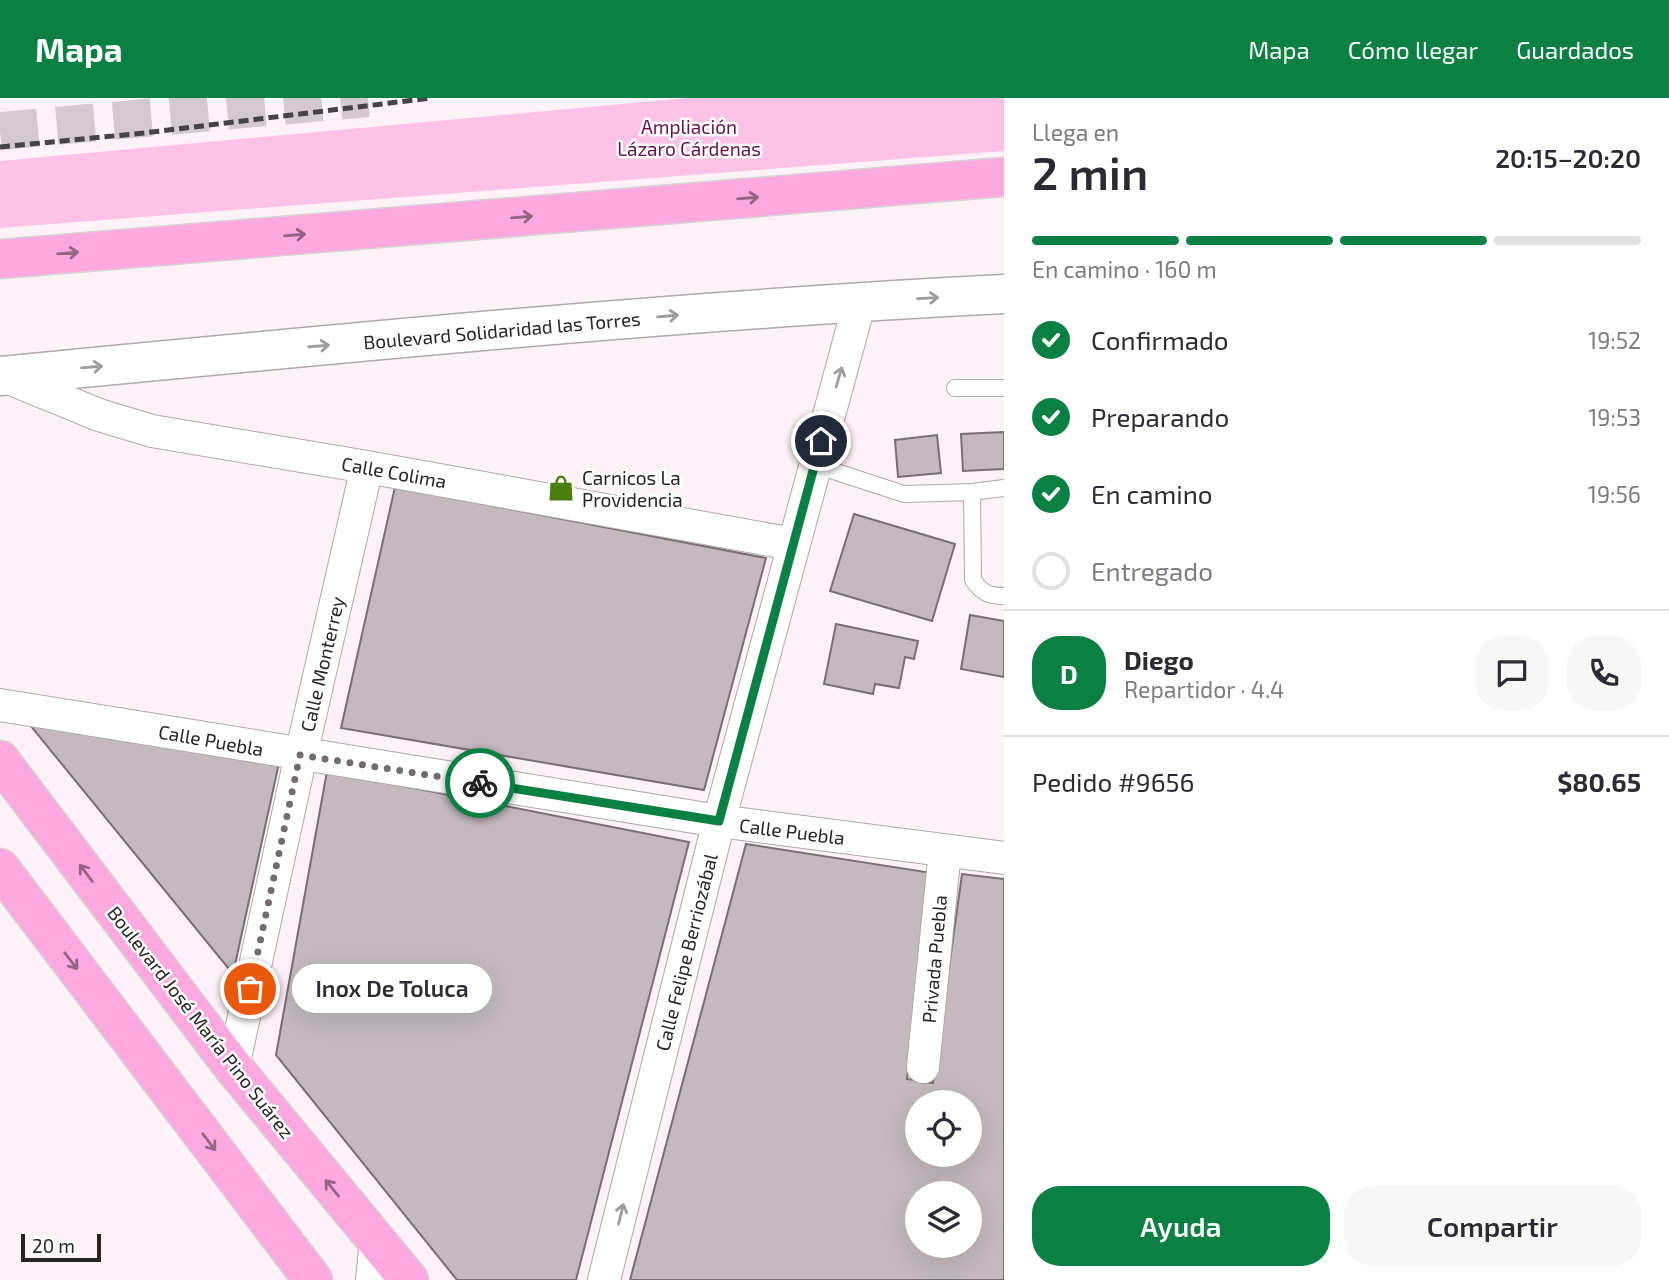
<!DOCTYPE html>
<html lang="es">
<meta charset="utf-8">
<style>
:root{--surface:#fff;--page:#f7f7f7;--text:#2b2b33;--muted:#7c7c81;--line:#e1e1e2;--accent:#0b8043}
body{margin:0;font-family:"Exo 2",sans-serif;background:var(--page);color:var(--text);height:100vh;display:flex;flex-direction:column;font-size:26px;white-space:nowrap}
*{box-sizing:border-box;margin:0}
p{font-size:23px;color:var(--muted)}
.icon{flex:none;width:38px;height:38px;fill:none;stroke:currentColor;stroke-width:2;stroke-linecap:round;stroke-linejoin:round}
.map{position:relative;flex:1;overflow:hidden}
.panel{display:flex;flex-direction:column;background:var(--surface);width:665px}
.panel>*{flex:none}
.fabs{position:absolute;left:905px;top:992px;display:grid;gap:14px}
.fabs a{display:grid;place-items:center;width:77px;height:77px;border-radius:50%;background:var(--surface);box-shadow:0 7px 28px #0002;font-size:35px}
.scale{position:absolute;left:21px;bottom:18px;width:80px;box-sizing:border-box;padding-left:7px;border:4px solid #272325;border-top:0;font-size:19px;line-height:24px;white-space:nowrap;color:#272325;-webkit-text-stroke:5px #fff;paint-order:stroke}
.pin{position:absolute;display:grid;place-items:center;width:60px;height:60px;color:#fff;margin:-30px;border:4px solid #fff;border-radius:50%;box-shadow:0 2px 7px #0007}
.courier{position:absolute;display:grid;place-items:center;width:70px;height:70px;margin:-35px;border:5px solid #0b8043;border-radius:50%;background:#fff;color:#222;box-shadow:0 2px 9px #0007}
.bubble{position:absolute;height:49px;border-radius:24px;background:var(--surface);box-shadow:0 7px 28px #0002;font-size:23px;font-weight:600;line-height:49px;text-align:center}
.head em{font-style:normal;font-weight:600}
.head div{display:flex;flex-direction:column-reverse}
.head{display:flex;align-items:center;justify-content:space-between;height:119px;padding:0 28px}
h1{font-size:46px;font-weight:600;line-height:52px}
.bar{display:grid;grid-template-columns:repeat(4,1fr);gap:10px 7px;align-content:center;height:84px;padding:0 28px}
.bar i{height:9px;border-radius:5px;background:var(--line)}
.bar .on{background:var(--accent)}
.bar p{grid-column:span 4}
.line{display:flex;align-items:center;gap:18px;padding:0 28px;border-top:2px solid var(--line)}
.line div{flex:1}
.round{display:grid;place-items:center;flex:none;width:74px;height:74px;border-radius:28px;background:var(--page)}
ol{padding:0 28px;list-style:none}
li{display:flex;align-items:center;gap:21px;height:77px}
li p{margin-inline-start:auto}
li .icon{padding:7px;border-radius:50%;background:var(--accent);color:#fff;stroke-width:4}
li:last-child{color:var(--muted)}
li i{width:38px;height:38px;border:4px solid var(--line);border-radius:50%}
.primary-button{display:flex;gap:14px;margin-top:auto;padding:14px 28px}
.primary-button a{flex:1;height:80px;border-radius:28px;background:var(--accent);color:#fff;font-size:28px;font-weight:600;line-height:80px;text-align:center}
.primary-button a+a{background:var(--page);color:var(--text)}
header{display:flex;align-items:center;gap:42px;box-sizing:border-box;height:98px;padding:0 35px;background:var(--accent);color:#fff}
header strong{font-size:33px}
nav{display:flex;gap:38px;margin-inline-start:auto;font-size:24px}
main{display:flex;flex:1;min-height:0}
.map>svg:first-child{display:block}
.green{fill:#fec2e6}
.building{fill:#c3b9bf;stroke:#786f74;stroke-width:2;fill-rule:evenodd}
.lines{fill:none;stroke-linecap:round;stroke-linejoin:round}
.trunk-tunnel{stroke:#d3c9cf;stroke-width:38;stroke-dasharray:38 19;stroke-linecap:butt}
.service-casing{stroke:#b1a6ac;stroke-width:18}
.minor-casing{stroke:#b1a6ac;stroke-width:34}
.secondary-casing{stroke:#b1a6ac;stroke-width:41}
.trunk-casing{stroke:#d4d3d3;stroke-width:41}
.service{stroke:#fff;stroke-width:16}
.minor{stroke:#fff;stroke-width:32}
.secondary{stroke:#fff;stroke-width:38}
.trunk{stroke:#fea8e0;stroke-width:38}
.rail{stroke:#474245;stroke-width:5;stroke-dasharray:10 5;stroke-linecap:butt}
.oneway{stroke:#926682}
.oneway2{stroke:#9e9c9d}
.done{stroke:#726b6f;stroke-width:7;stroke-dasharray:0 12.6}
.route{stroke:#0b8043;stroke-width:9}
.labels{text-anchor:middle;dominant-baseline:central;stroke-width:5;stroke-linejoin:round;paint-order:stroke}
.park-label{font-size:19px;fill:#64144d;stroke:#fff}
.street-label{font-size:19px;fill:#272325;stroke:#fff}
.poi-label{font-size:19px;fill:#272325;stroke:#fff;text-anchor:start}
</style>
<header>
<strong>Mapa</strong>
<nav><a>Mapa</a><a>Cómo llegar</a><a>Guardados</a></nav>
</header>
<main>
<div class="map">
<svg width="1004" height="1182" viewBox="0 0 1004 1182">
<rect width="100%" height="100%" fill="#fef2f9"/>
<!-- green -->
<path class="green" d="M688,0H1004V53L0,130V63Z"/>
<!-- building -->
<path class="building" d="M1004,334V371L963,373L961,336Z
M937,337L941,375L898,379L895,342Z
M395,389L766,460L704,692L341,630Z
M854,416L955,446L932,523L830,493Z
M970,517L1004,523V579L961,571Z
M836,526L918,543L914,561L905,559L899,590L875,586L873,596L824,586Z
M21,616L279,665L233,876Z
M327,673L689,744L576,1182H457L276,957Z
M746,746L932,775L907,981L933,985L962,776L1004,781V1182H630ZM917,1004H970V1057H917ZM917,1096H970V1148H917Z"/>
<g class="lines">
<!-- trunk-tunnel -->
<path class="trunk-tunnel" d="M0,33L368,0"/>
<!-- service casing -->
<g class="service-casing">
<path id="service" d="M955,290H1004
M815,367L904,396L972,394L973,482C982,495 989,498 1004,498
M972,394L1004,390"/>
</g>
<!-- minor casing -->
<g class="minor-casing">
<path id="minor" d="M4,278L99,317L152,333L367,369L793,446
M0,607L719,723L1004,760
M233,969L301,657L367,369
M923,969L945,753
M372,1182L376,1142
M604,1182L719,723L860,203"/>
</g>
<!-- secondary casing -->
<g class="secondary-casing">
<path id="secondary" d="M0,278C334,246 669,213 1004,196"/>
</g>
<!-- trunk casing -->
<g class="trunk-casing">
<path id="trunk" d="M0,161L1004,79
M0,662L233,969L409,1182
M0,770L313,1182"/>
</g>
<!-- service -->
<use href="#service" class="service"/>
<!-- minor -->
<use href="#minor" class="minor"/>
<!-- secondary -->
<use href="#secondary" class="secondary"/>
<!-- trunk -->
<use href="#trunk" class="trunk"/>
<!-- rail -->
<path class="rail" d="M0,49L144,35L431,0"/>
</g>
<!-- one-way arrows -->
<defs><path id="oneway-shaft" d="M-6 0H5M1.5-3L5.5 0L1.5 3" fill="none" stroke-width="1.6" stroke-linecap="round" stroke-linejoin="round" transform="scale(1.75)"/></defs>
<g class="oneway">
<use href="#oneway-shaft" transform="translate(748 100) rotate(-5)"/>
<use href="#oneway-shaft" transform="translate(522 119) rotate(-5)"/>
<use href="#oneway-shaft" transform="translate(295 137) rotate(-5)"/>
<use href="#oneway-shaft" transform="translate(68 155) rotate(-5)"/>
<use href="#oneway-shaft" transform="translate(86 775) rotate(-127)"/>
<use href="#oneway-shaft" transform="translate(71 863) rotate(53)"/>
<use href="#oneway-shaft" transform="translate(209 1044) rotate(53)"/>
<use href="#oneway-shaft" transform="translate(332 1090) rotate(-129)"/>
</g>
<g class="oneway2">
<use href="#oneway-shaft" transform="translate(928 200) rotate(-3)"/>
<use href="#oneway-shaft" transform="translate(668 218) rotate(-5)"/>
<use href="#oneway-shaft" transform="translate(319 248) rotate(-5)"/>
<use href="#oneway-shaft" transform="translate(92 269) rotate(-5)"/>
<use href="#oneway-shaft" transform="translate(839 279) rotate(-74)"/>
<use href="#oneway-shaft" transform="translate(621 1116) rotate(-76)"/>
</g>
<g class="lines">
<!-- done -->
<path class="done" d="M250,891L300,657L480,685"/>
<!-- route -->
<path class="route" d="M480,685L719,723L821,343"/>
</g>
<!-- icons -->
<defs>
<g id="shop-bare" transform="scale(2.1)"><path d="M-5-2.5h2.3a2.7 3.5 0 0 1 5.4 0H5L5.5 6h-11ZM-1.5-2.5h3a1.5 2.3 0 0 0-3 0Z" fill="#4c7e0d" stroke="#fff" stroke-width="2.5" paint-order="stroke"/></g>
</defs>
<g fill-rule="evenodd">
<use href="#shop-bare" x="561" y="390"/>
</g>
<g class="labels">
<!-- park labels -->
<g class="park-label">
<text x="689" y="28">Ampliación<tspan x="689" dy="22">Lázaro Cárdenas</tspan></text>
</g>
<!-- street labels -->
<g class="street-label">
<text transform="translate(502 232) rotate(-5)">Boulevard Solidaridad las Torres</text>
<text transform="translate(394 374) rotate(10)">Calle Colima</text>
<text transform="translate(322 566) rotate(-77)">Calle Monterrey</text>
<text transform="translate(211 642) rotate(10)">Calle Puebla</text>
<text transform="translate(792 733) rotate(7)">Calle Puebla</text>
<text transform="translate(686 854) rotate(-76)">Calle Felipe Berriozábal</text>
<text transform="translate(934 861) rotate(-85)">Privada Puebla</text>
<text transform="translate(201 924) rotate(52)">Boulevard José María Pino Suárez</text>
</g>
<!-- poi labels -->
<g class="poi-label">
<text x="582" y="379">Carnicos La<tspan x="582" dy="22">Providencia</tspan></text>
</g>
</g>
</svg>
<div class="fabs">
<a><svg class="icon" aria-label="locate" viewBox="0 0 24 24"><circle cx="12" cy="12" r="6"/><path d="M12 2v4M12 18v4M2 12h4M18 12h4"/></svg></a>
<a><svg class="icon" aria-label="layers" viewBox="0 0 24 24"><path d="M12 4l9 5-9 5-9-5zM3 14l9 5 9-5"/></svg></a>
</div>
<div class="scale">20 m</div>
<div class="pin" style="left:250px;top:891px;background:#ea580c"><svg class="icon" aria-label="bag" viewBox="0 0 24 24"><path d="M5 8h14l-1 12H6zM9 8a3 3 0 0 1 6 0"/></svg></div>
<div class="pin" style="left:821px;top:343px;background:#1f2937"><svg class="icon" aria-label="home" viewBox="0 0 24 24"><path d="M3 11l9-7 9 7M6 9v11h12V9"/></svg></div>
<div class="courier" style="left:480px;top:685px"><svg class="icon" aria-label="bike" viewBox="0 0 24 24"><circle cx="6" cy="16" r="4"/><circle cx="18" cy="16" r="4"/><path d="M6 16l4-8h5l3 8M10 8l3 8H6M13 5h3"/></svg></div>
<div class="bubble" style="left:292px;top:866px;width:200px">Inox De Toluca</div>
</div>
<section class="panel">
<div class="head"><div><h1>2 min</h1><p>Llega en</p></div><em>20:15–20:20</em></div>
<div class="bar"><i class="on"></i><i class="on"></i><i class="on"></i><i></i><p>En camino · 160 m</p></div>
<ol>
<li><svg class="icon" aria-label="check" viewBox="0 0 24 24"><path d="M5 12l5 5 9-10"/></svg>Confirmado<p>19:52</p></li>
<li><svg class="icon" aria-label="check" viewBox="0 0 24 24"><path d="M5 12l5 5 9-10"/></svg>Preparando<p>19:53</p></li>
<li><svg class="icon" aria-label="check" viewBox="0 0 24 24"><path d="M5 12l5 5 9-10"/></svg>En camino<p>19:56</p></li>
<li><i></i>Entregado</li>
</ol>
<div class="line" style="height:126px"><b class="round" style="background:var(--accent);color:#fff">D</b><div><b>Diego</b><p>Repartidor · 4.4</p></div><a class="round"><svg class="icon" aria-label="chat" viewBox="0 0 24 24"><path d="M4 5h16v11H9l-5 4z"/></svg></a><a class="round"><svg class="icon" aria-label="phone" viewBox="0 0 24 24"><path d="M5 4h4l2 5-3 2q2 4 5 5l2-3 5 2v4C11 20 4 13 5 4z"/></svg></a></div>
<div class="line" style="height:91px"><div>Pedido #9656</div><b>$80.65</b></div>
<div class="primary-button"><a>Ayuda</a><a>Compartir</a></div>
</section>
</main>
